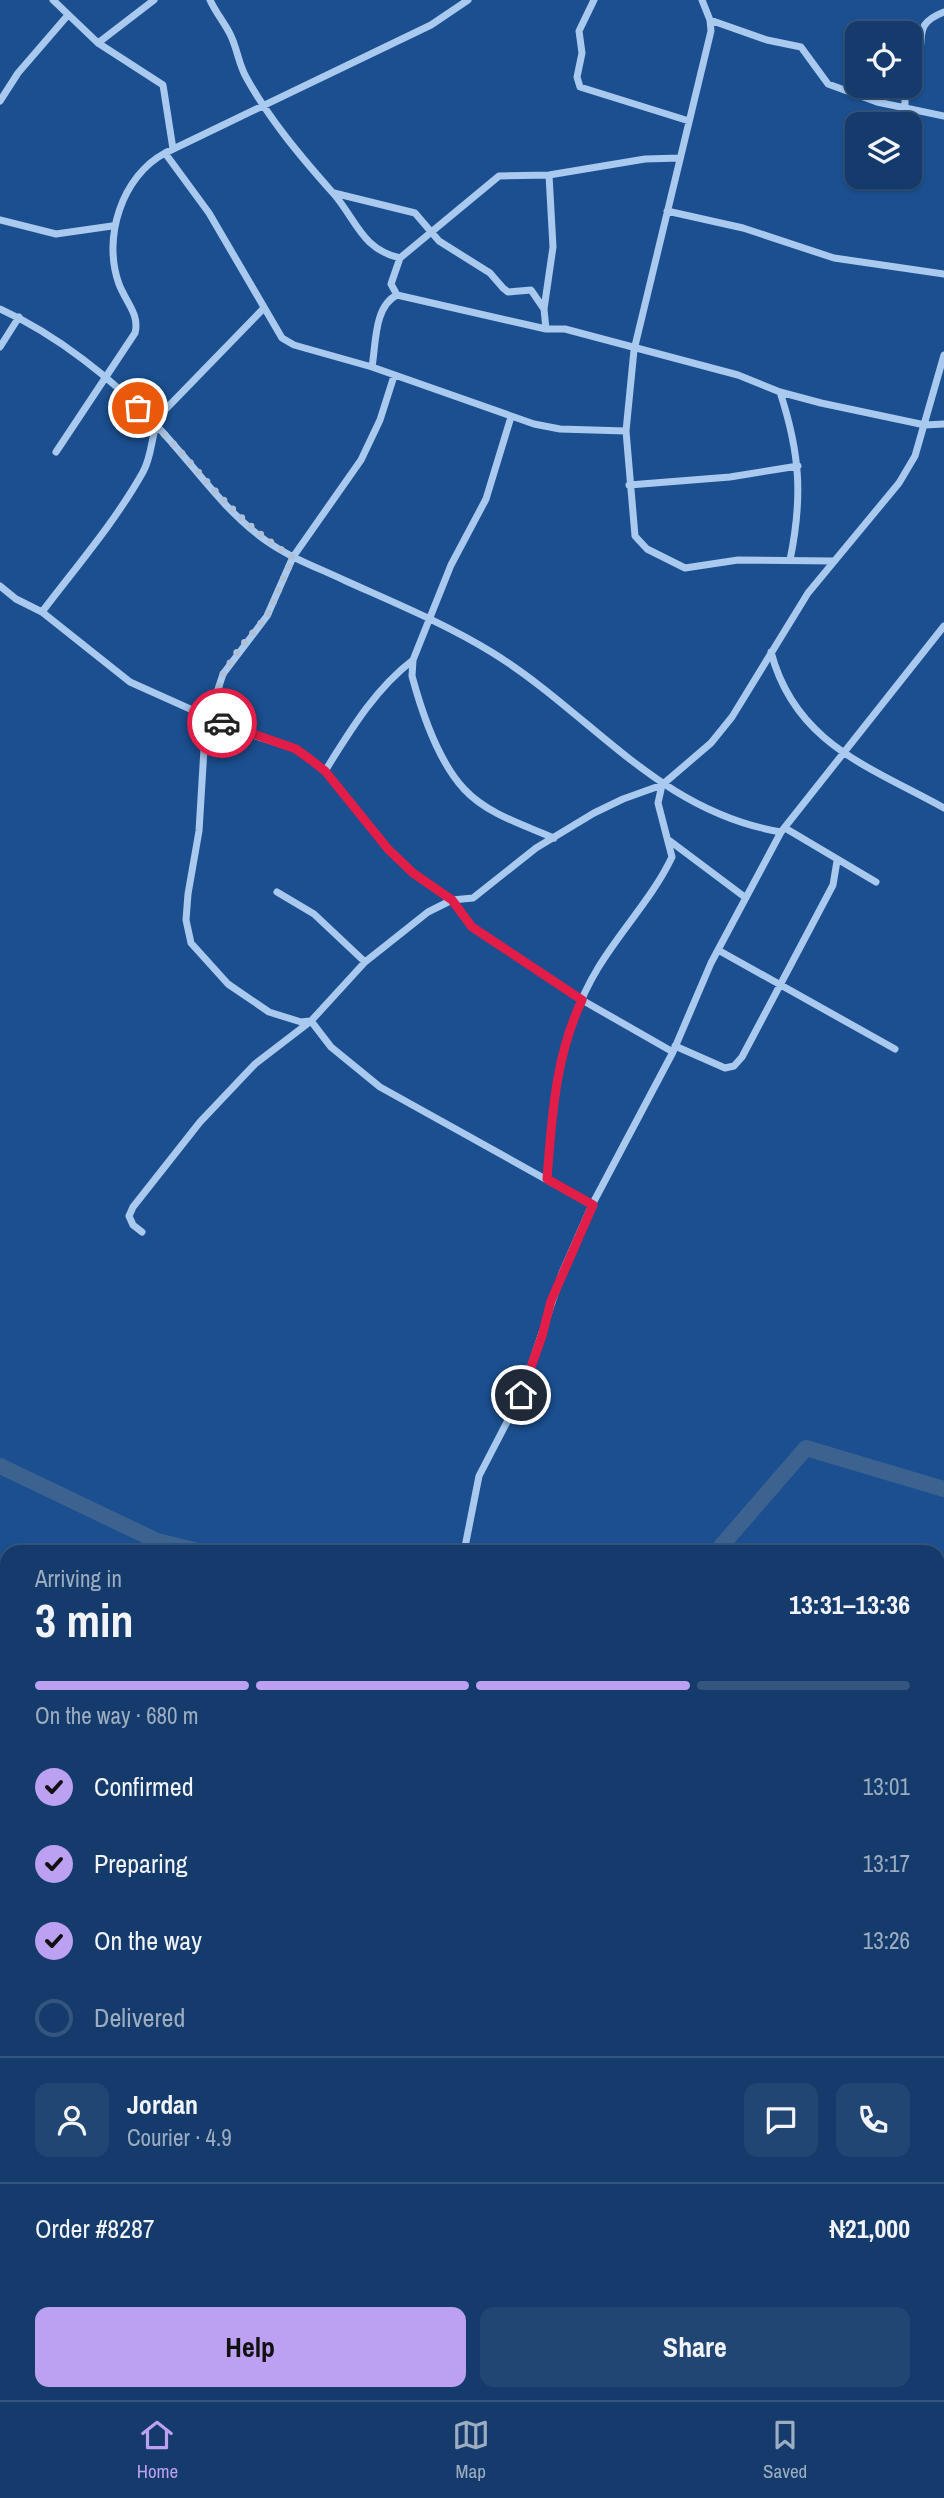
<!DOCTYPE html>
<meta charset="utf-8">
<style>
:root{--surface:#143b6b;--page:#214673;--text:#f1f3f6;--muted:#9dadc1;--line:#33557e;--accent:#bca0f2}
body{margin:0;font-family:"Archivo Narrow",sans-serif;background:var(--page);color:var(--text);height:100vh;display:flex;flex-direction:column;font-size:26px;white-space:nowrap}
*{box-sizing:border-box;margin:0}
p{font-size:23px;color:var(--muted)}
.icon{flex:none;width:38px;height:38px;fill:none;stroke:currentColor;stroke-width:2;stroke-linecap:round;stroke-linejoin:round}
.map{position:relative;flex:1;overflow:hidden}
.details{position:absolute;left:0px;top:1545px;width:945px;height:856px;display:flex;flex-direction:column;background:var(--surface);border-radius:21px 21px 0 0;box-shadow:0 2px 5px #0004,0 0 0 2px var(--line)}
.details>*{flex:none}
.fabs{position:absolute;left:845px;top:21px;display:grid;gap:14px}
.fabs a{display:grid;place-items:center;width:77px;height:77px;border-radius:14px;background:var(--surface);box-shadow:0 2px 5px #0004,0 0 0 2px var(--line);font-size:35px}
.pin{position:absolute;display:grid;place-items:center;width:60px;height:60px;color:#fff;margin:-30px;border:4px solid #fff;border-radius:50%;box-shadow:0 2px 7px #0007}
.courier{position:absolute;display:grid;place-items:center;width:70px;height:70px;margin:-35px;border:5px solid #e11d48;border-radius:50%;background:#fff;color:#222;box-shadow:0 2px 9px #0007}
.summary em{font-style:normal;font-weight:700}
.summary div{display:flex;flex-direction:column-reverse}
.summary{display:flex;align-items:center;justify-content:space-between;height:119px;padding:0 35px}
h1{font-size:46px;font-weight:700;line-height:52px}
.bar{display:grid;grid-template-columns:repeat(4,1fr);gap:10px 7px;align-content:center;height:84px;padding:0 35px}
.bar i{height:9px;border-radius:5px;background:var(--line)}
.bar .on{background:var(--accent)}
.bar p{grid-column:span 4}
.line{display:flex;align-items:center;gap:18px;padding:0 35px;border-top:2px solid var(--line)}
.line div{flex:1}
.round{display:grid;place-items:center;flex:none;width:74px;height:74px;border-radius:14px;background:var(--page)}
ol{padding:0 35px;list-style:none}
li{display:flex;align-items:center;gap:21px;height:77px}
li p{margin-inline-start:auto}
li .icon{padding:7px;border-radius:50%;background:var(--accent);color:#111;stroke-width:4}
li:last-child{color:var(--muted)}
li i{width:38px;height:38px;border:4px solid var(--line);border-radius:50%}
.cta{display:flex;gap:14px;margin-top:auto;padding:14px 35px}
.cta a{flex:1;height:80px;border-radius:14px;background:var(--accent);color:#111;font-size:28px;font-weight:700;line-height:80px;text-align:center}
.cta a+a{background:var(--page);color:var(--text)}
.dock{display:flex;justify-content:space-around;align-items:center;height:98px;border-top:2px solid var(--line);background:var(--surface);font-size:19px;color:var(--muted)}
.dock a{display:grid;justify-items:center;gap:4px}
.dock .on{color:var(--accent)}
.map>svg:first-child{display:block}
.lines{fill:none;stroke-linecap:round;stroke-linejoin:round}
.river{stroke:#3c6290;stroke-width:16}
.minor{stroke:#a9c9ee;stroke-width:7}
.done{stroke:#afc1d8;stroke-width:7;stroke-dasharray:0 12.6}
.route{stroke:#e11d48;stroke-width:9}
</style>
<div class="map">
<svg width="944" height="2400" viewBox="0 0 944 2400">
<rect width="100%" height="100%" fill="#1b4f8f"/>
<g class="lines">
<!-- river -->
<path class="river" d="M0,1466L157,1541L202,1552
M716,1552L806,1448L944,1489"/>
<!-- minor -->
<path class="minor" d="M53,0L98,43L163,85L173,149
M210,0C215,11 223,21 229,32C237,46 238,63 246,77C269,119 301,157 333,193C356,219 361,249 400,258
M594,0L579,31L582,53L577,77L580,87L689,121
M702,0L710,20L711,31L634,350L626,431L635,536L647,549L685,568L738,560L833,561
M710,20L767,40L801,47L828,84L877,102L944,116
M98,43L154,0
M910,71C933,41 906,27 944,12
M905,86V108
M0,101L18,73L68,15
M165,153L209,213L282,338L294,345L372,367L534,424L560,429L626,431
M334,193L415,213L439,241L490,273L503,288L508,292L531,290L544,309
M667,211L743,228L834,258L944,274
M0,220L56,234L112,226
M397,295L391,284L400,258L499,176L549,175L645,159L680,158
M0,309C57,335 113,379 156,425C193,464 222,509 265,540C290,558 319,568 346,581C395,603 446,624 493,653C594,716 658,811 781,832
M546,329L544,309L553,247L549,175
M0,347L19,317
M372,367C376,344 374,306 397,295L546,329H565L738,375L780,392L821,403L925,425L944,424
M780,392C800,453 803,497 790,560
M511,417L486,499L451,565L413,660L412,676C422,713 438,761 464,789C487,814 524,825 554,838
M56,452L135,333C140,314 125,301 119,284C102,238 122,176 165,153L431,25L468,0
M629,485L730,477L798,466
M0,586L16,599L42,612L130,682L237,730L296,749L325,771L388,849L413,873L452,900L472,927L582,1000L673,1052
M42,612C76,567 115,522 143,472C154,452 150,430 163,412L263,309
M771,652C795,743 868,766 944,808
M325,771C350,731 375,689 413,660
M785,828L876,882
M670,841L746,898
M277,892L314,914L365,962
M718,950L895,1049
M310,1021L301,1022L269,1012L228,984L191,943L186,920L188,894L199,831L204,749L209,717L223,674L267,616L293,557L361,460L380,420L394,376
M311,1021L331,1047L380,1087L592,1205
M675,1046L725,1068L734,1066L742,1057L833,885L837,861
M547,1179C553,1105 558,1034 598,968C621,930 653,897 672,857L658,803L662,785
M142,1232L133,1225L129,1216L133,1207L200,1122L255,1064L311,1021L365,962L428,912L452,900L473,898L536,848L594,813L623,799L662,785L711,743L732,717L808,593L899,483L915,456L944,355
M464,1552L479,1476L521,1395L562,1273L592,1205L673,1052L711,963L781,832L944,626
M0,1591L7,1593
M938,1682L944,1677
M0,1787L7,1780
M938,1804L944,1806
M0,1905L7,1903
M938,1957L944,1966
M0,2047L7,2049
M0,2107L7,2094
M938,2128L944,2130
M938,2241H944
M0,2270L7,2261
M938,2301L944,2287
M477,2394L497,2400
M861,2394L874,2400
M411,2400L413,2394
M546,2400L548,2394
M621,2400L623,2394
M763,2400L766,2394
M892,2400L895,2394"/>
</g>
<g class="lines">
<!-- done -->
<path class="done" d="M138,408C194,459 225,516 293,557L267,616L239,649L223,674L209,717L222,723"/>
<!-- route -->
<path class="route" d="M222,723L296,749L311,760L325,771L388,849L413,873L452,900L472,927L582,1000C555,1057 552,1117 547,1179L593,1205L551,1301L542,1336L521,1395"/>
</g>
</svg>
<div class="fabs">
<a><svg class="icon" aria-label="locate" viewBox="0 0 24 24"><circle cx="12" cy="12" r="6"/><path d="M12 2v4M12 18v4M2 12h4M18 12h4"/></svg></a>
<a><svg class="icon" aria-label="layers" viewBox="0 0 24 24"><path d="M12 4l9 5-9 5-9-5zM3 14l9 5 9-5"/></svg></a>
</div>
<div class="pin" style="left:138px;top:408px;background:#ea580c"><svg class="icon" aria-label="bag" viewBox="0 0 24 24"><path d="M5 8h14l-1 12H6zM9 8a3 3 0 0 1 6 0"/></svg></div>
<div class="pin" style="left:521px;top:1395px;background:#1f2937"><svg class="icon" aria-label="home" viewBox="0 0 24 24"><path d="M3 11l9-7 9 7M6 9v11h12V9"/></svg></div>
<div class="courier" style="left:222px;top:723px"><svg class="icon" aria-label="car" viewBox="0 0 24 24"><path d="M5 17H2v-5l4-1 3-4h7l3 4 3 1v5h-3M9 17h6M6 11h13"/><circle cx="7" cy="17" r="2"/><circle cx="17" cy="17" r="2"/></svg></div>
<section class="details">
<div class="summary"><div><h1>3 min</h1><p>Arriving in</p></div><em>13:31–13:36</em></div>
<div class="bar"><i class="on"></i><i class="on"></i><i class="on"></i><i></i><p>On the way · 680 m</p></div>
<ol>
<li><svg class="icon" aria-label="check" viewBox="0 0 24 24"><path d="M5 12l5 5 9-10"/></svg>Confirmed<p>13:01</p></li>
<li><svg class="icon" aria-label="check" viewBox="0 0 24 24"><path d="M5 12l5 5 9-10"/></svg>Preparing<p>13:17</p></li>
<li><svg class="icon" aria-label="check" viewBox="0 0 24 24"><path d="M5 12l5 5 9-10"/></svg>On the way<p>13:26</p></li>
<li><i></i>Delivered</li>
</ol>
<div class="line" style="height:126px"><a class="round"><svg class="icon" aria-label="person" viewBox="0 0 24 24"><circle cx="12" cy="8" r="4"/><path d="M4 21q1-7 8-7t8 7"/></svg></a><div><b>Jordan</b><p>Courier · 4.9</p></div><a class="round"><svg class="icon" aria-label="chat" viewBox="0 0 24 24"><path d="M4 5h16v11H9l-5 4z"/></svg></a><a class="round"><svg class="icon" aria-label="phone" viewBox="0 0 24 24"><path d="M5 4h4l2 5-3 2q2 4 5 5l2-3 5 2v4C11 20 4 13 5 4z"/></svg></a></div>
<div class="line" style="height:91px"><div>Order #8287</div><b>₦21,000</b></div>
<div class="cta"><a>Help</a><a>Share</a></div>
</section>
</div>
<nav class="dock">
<a class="on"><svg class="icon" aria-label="home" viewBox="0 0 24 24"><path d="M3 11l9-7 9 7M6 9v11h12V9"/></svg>Home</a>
<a><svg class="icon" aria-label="map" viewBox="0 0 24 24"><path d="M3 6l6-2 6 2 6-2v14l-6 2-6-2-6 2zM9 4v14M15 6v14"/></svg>Map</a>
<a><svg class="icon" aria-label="saved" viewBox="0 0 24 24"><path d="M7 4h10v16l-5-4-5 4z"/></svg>Saved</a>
</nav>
